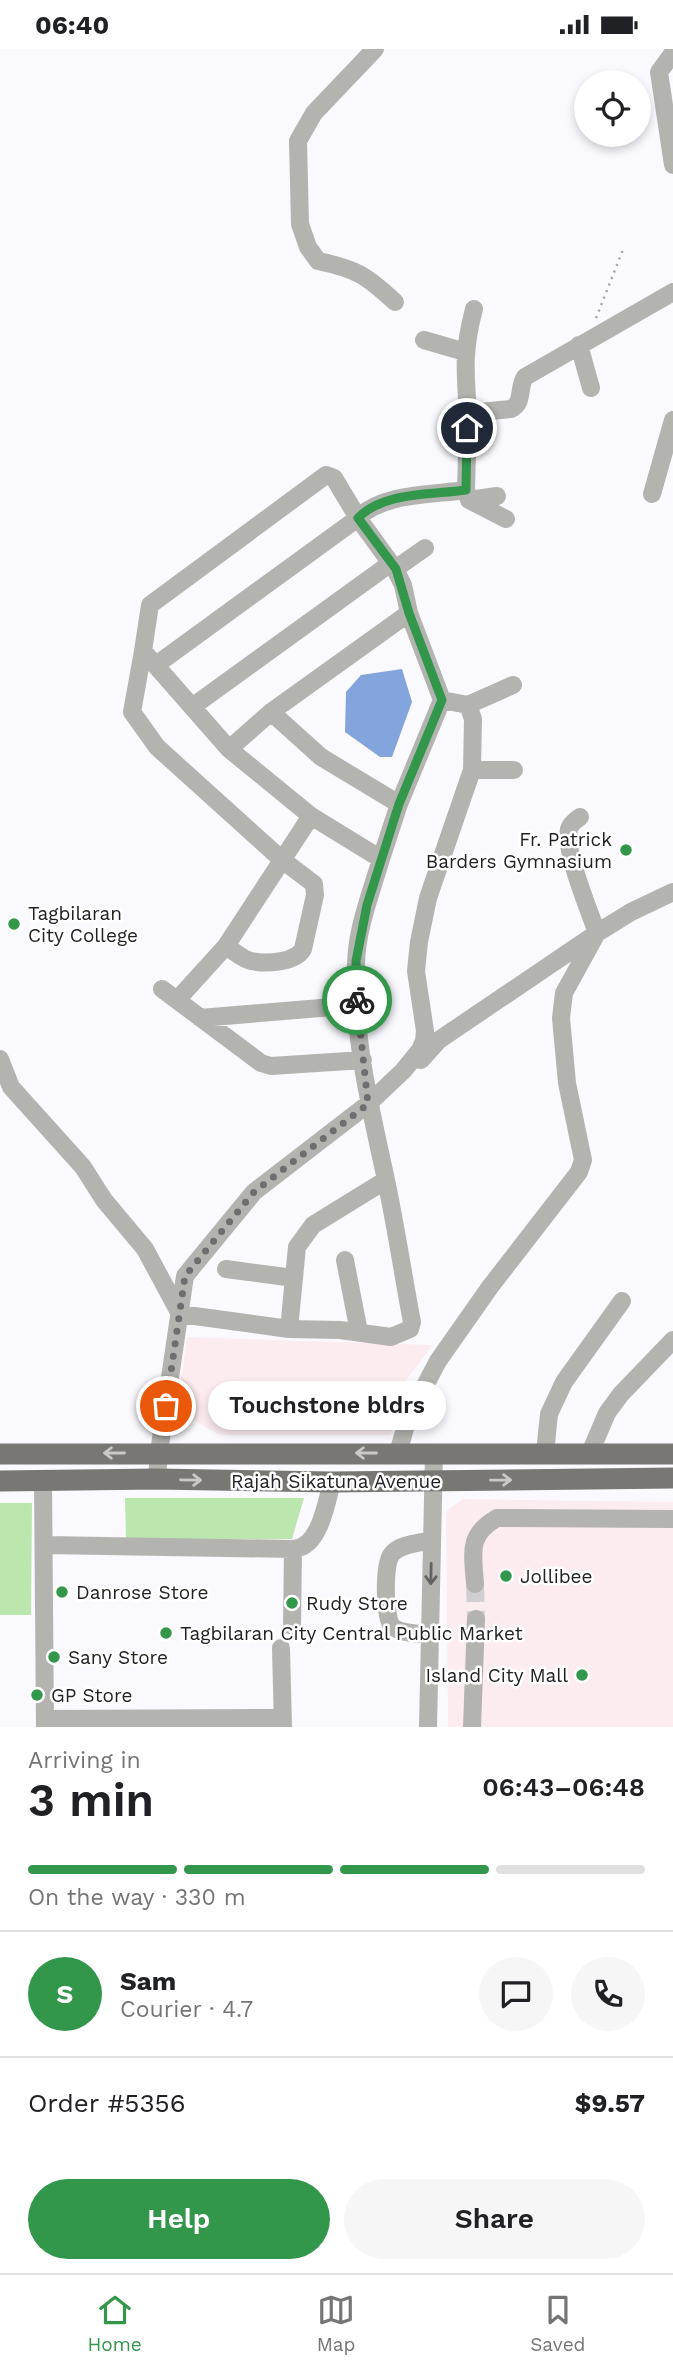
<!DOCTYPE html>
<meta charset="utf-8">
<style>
:root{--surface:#fff;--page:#f6f6f6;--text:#202124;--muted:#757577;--line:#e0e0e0;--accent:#32964b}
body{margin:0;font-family:"Work Sans",sans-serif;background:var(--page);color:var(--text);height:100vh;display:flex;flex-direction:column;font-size:26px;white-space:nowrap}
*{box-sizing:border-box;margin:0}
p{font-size:23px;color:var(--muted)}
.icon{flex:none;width:38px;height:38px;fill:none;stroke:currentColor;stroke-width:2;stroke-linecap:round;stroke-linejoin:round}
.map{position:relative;height:1678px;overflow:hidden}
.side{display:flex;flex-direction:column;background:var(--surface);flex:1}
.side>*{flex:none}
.tools{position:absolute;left:574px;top:21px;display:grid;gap:14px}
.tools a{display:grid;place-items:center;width:77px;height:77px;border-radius:50%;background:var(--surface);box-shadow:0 4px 10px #0003;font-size:35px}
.pin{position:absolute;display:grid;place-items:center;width:60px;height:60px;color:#fff;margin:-30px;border:4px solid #fff;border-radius:50%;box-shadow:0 2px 7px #0007}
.courier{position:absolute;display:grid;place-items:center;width:70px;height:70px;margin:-35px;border:5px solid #32964b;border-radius:50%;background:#fff;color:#222;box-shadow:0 2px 9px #0007}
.bubble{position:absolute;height:49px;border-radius:24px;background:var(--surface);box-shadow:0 4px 10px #0003;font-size:23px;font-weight:600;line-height:49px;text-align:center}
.summary em{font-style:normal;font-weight:600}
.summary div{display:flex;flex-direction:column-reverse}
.summary{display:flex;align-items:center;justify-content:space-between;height:119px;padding:0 28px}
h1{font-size:46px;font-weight:600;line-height:52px}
.bar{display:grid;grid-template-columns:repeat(4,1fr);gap:10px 7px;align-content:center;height:84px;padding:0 28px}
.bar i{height:9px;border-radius:5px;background:var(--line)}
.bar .on{background:var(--accent)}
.bar p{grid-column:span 4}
.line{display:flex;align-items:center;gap:18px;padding:0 28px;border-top:2px solid var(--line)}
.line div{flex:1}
.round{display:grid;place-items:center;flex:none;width:74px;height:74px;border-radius:37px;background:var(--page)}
.action{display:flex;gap:14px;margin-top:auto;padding:14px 28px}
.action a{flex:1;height:80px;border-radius:42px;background:var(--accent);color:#fff;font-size:28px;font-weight:600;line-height:80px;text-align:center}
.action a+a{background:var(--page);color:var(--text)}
.status{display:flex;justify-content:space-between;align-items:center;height:49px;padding:0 35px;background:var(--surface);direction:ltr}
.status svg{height:19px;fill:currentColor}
.dock{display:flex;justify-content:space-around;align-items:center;height:98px;border-top:2px solid var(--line);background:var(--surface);font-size:19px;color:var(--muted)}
.dock a{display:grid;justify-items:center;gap:4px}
.dock .on{color:var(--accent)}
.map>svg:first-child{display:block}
.commercial{fill:#fcecf0}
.green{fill:#bbe7ae}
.water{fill:#84a4de}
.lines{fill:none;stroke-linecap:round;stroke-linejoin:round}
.minor-tunnel{stroke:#cfcfd2;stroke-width:18;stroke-dasharray:18 9;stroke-linecap:butt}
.path{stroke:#a5a5a8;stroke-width:2.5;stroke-dasharray:2 5;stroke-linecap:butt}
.minor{stroke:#b3b3b0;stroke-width:18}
.major{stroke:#787773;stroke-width:21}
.oneway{stroke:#c9c9c7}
.oneway2{stroke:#636363}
.done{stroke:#6e6e70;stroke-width:7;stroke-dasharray:0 12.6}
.route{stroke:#32964b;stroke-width:9}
.poi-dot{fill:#32964b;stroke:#fff;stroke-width:2.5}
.labels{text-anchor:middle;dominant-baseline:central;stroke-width:5;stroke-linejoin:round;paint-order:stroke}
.poi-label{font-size:19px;fill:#222224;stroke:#fff;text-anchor:start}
.street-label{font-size:19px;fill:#222224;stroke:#fff}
</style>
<div class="status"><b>06:40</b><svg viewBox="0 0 49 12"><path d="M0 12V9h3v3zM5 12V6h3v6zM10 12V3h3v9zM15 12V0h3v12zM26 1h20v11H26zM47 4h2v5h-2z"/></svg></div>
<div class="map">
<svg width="673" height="1678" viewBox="0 0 673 1678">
<rect width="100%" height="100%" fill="#fafafe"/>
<!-- commercial -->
<path class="commercial" d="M187,1288L433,1296L398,1342L391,1386H220L177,1362Z
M463,1450L673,1453V1678H448L446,1462Z"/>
<!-- green -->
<path class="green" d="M125,1449H304L292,1490H126Z
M0,1454H32L31,1566H0Z"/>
<!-- water -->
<path class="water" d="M402,620L412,653L392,708H380L345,683L346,643L361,626Z"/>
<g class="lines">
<!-- minor-tunnel -->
<path class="minor-tunnel" d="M475,1535L476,1570"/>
<!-- path -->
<path class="path" d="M596,269L624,198"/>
<!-- minor -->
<path class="minor" d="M375,0L314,64L298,92L300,175L308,198L318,212C356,220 366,226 395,253
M673,4L659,23L673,116
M424,291L465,303
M579,296L591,339
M468,364C465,322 463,301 474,260
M466,441L469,451L506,470
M652,445L673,371
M469,451L497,447
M395,520L425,499
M143,602L132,663L157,698L281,810L314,835L315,846L303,900C295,914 266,915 251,912C242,910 234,902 226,897
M156,616L358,469C383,444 431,446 466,441L468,364L511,360C524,354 518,338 525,328L673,243
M468,656L513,636
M192,658L391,514
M271,663L321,708L399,755
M229,700L271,663L409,564
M472,721H514
M162,940L261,1014L271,1017L363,1011
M177,951L226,897L311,767
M200,969L357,956
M0,1010L11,1038L83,1118L104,1151L145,1200L180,1265L289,1280L340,1281L391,1288L410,1280L412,1273C403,1226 396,1178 386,1131C371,1060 352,988 356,914C357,879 371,844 381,810L311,767L229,700L143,602L150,556L326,426L334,429L358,469L395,520L403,536L409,564L442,651L399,755L381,810
M421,1011L439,991L597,884C589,861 564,802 569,780C571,774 575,772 580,768
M345,1211L359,1283
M226,1220L294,1229
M289,1280L297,1198L313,1176L386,1131
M398,1404L408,1369L438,1312L490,1238L579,1123L583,1111L567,1034L561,969L564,944L597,884L631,863L673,843
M545,1404L549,1365L564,1333L622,1252
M590,1404L607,1364L621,1345L673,1291
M157,1430L159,1403L185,1227L254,1143L368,1055L403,1022L420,1001L424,992L425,982L416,922L419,893L428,849L472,721L473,670L468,656L442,651
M43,1432L45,1678
M44,1496L293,1500
M475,1535C473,1504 467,1486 497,1469L673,1470
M292,1577L293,1500C320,1499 326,1454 332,1433
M430,1586C419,1584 400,1585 392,1577C384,1567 384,1518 391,1506C398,1495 419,1494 432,1491
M281,1599L283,1678
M45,1670L283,1669
M428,1678L434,1404
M472,1678L476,1570"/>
<!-- major -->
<path class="major" d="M0,1405H673
M0,1432L157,1430L332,1433L673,1429"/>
</g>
<!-- one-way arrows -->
<defs><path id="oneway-shaft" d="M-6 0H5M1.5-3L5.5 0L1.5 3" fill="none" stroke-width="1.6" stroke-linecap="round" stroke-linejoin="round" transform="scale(1.75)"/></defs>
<g class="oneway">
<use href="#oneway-shaft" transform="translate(114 1404) rotate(180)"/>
<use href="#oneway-shaft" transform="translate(366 1404) rotate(-180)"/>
<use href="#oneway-shaft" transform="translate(191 1431) rotate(1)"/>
<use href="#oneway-shaft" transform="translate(501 1431) rotate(-1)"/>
</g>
<use class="oneway2" href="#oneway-shaft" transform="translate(431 1525) rotate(91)"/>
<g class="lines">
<!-- done -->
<path class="done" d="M166,1357L185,1227L254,1143L368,1055L357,951"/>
<!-- route -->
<path class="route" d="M357,951L356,912L367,856L399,755L442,651L409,564L396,520L358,469C383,443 431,446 466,441L467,379"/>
</g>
<!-- markers -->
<g class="poi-dot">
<circle cx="626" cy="801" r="7"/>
<circle cx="14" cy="875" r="7"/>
<circle cx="506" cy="1527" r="7"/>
<circle cx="62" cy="1543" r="7"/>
<circle cx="292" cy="1554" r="7"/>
<circle cx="166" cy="1584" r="7"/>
<circle cx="54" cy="1608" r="7"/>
<circle cx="582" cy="1626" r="7"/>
<circle cx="37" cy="1646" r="7"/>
</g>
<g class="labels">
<!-- poi labels -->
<g class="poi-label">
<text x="612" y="790" text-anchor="end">Fr. Patrick<tspan x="612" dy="22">Barders Gymnasium</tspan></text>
<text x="28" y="864">Tagbilaran<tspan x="28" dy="22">City College</tspan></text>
<text x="520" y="1527">Jollibee</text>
<text x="76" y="1543">Danrose Store</text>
<text x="306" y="1554">Rudy Store</text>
<text x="180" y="1584">Tagbilaran City Central Public Market</text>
<text x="68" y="1608">Sany Store</text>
<text x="568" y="1626" text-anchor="end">Island City Mall</text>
<text x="51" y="1646">GP Store</text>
</g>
<!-- street labels -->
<g class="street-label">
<text x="336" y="1432">Rajah Sikatuna Avenue</text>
</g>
</g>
</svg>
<div class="tools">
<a><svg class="icon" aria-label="locate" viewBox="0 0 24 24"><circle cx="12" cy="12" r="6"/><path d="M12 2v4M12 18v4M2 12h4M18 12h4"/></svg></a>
</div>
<div class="pin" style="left:166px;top:1357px;background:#ea580c"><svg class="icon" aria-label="bag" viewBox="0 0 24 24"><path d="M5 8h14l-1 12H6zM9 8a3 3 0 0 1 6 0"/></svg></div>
<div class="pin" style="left:467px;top:379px;background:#1f2937"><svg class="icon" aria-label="home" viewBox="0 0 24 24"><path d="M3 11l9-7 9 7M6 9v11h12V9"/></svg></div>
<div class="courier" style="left:357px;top:951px"><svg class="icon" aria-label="bike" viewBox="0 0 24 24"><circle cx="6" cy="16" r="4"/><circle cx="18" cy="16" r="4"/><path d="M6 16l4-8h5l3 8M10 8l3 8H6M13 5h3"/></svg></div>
<div class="bubble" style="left:208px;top:1332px;width:238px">Touchstone bldrs</div>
</div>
<section class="side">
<div class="summary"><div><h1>3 min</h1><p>Arriving in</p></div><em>06:43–06:48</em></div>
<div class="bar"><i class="on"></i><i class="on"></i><i class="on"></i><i></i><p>On the way · 330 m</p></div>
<div class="line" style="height:126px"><b class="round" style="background:var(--accent);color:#fff">S</b><div><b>Sam</b><p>Courier · 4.7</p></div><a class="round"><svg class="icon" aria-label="chat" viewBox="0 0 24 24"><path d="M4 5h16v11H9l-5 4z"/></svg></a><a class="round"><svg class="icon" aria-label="phone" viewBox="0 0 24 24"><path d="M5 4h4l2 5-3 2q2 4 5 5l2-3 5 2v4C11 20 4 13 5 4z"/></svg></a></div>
<div class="line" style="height:91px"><div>Order #5356</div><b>$9.57</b></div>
<div class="action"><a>Help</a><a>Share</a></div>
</section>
<nav class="dock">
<a class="on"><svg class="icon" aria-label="home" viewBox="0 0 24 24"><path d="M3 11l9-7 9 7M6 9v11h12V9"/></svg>Home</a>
<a><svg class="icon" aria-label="map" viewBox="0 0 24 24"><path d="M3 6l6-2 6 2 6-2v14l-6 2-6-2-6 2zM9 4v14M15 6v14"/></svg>Map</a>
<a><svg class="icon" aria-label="saved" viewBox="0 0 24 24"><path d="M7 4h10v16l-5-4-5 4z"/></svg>Saved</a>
</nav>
